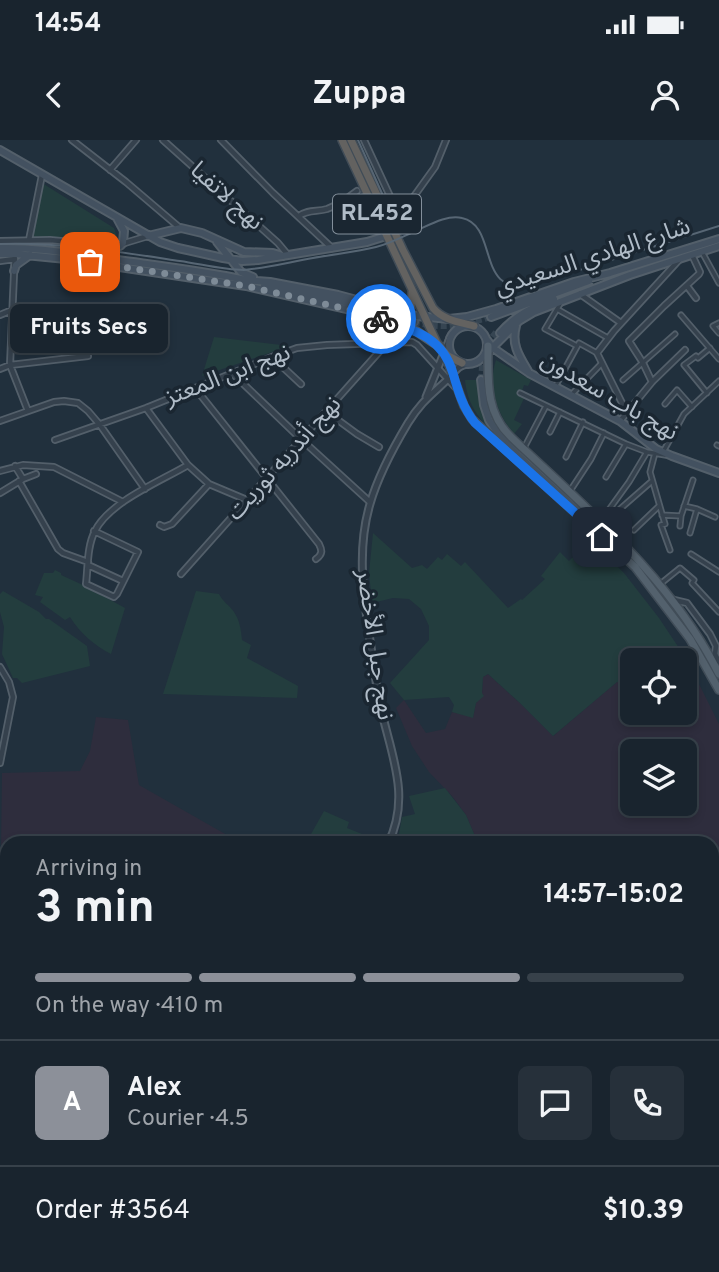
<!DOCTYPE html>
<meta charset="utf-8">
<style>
:root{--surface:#19242e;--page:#26303a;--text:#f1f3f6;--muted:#9fa4aa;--line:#37414a;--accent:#8c9099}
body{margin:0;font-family:Overpass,"Noto Sans Arabic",sans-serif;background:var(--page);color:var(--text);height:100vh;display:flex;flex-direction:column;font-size:26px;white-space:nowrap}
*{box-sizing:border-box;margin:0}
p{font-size:23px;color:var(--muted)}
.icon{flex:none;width:38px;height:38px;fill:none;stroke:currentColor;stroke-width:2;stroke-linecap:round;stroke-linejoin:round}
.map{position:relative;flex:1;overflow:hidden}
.panel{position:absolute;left:0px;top:696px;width:719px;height:436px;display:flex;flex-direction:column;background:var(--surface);border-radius:21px 21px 0 0;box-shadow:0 4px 10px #0003,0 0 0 2px var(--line)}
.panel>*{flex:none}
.buttons{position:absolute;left:620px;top:508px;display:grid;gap:14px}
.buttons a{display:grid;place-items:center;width:77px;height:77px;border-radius:10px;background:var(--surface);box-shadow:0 4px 10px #0003,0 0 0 2px var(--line);font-size:35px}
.pin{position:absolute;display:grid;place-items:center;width:60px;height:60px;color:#fff;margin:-30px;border-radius:14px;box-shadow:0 4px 10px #0006}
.courier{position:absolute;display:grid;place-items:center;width:70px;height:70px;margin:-35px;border:5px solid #1a73e8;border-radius:50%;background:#fff;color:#222;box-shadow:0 2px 9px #0007}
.bubble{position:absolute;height:49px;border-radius:10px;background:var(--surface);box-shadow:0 4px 10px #0003,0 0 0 2px var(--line);font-size:23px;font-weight:700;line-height:49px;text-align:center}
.summary em{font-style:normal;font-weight:700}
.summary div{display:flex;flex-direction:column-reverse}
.summary{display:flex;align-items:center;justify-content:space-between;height:119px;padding:0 35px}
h1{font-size:46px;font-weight:700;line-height:52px}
.bar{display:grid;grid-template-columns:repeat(4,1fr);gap:10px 7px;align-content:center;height:84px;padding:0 35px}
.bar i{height:9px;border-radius:5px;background:var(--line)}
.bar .selected{background:var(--accent)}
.bar p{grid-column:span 4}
.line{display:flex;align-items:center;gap:18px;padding:0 35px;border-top:2px solid var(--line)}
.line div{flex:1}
.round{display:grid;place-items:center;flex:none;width:74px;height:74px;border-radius:10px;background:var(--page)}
.status{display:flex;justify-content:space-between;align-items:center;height:49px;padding:0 35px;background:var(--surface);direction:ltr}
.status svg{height:19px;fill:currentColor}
header{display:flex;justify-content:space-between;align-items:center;height:91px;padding:0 35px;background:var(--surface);font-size:32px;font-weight:700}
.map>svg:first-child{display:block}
.medical{fill:#2e2d3d;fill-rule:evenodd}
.green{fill:#233d3e}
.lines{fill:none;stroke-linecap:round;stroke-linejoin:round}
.secondary-tunnel{stroke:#364552;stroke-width:6;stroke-dasharray:6 3;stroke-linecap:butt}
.pedestrian-casing{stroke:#535f6a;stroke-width:7}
.minor-casing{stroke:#535f6a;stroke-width:8}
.tertiary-casing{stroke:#535f6a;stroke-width:9}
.secondary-casing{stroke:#535f6a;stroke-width:10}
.primary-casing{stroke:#414d58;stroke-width:10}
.trunk-casing{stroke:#404c57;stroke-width:10}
.pedestrian{stroke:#35414d;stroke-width:3.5}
.minor{stroke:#35414d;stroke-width:4.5}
.tertiary{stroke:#35414d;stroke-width:5}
.secondary{stroke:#435160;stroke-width:6}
.primary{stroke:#53616d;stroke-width:7}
.trunk{stroke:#636260;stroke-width:7}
.tram{stroke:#576674;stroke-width:2}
.rail-casing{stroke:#576674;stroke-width:4.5}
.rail{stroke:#1a2631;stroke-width:2;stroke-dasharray:5;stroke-linecap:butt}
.done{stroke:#7e8b97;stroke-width:7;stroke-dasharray:0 12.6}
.route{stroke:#1a73e8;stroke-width:9}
.labels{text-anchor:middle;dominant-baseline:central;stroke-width:7;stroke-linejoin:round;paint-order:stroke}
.shield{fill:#1a2631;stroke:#838f9b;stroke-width:2}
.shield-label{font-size:23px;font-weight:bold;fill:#b0bcc8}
.street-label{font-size:24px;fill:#b0bcc8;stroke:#1a2631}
</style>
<div class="status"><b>14:54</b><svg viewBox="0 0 49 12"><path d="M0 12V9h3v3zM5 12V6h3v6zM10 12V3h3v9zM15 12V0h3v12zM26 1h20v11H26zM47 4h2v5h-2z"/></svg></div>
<header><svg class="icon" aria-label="back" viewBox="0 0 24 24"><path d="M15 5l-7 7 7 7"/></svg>Zuppa<svg class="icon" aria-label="person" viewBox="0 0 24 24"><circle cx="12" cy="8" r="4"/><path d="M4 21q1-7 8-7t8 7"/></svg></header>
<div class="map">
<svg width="719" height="1132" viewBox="0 0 719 1132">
<rect width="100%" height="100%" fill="#21303d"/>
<!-- medical -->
<path class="medical" d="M687,520L719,584V798L712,805V704L478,703L466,675L452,656L429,632L412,606L396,568L404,560L426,593L445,589L452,572L473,577L476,563L482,553L483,537L488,534L520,563L553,596L618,541L632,544V572H684V521ZM632,611H684V663H632Z
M96,577L128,580L139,645L241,703L7,704V709L1,708L2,633L80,631L90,611Z"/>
<!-- green -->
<path class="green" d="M42,43L114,88L118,100L116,104L32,98L30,96Z
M214,197L290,206L202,236Z
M496,220L531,240L528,246L524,245L522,251L526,254L514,280L522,284L514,294C497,274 487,246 496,220Z
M465,240H478C480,264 485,273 496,294C478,279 467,263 465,240Z
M373,393L412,428L422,425L427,429L438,417L442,420L447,414L461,426L465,422L508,468L521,459L522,460L545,439L541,436L560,412L569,421L590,400L624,433L659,478L687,520H632V544L617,542L553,596L520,563L488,534L483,537L482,553L484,556L476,563L473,578L452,572L454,565L449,557L404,560L390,543L429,500V486L421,469L409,459L393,458L372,463L369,433Z
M55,430L61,433V435L85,446L125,468L111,514C95,506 79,492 70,477L65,480L40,462L43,457L35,455L44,433H53Z
M3,451L39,472L46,479H49L87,506L90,526L22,543L17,538H13L2,514L4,487L0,472V454Z
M196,451L219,454C223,462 229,465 234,472C240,481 241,490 242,500L251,505L247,518L298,546L297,558L163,554Z
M445,648L466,675L478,703H394L399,694L402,677L415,674L409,656Z
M324,671L349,682L347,688L367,696L364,703C350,704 341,705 332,695L328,698L330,703H306Z
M7,945V1014L0,1005V951Z"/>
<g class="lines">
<!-- secondary-tunnel -->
<path class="secondary-tunnel" d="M414,182C444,190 463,185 491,177
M487,204L496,192
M481,240L483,214"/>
<!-- pedestrian casing -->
<g class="pedestrian-casing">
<path id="pedestrian" d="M702,112L719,143
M560,164L545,189L577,206
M557,169L608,198
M681,175L719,219
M719,183L713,186L719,193
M623,240L675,194
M555,247L579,203L597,213
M520,253L626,304L647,312L665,315
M707,253L684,225L696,216L698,218L710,208
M572,254L602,223
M665,264L677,250L692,267
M550,292L560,272
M717,305L719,306
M524,308L546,266
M663,312L684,274L719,241
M655,313L650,332L665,384L661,385L670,410
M566,317L583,282
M606,337L626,304
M570,351L591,319L604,293
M684,366L697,369L715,377
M608,371L629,342L647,312
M662,375L681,376
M604,383L652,341
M680,386L681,376L693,340
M634,390L659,366
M690,393L697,369
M691,414L719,432
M659,445L680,428L694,440L692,443L719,472"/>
</g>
<!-- minor casing -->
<g class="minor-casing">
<path id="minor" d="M72,0L126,42L180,88
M163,0L278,103L288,115
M221,0L273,53L332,108
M364,0L395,67L402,70L407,66L435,27L446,0
M110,30L136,0
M299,76C308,69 317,72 327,69C338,65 348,58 357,51
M29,100L42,35
M0,101L50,100L115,106L148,96
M15,111L10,225L28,271
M0,121L15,119
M687,146L696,158
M580,154L621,183
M0,175L12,170
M272,217L301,244
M0,229L10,225L88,216
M232,233L302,300L370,362
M652,242L643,223L629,201L664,166L699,134L700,132L692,115
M195,248L319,404C322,410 323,414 316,419
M146,268L188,325L209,344L247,360
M327,272L357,294L379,307
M627,273L597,213L614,191L679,120
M0,281L54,262L64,261L78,263L88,271L100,285L145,349
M620,281L652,242L685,210
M55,300L146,268L272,217L297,208L327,205L412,202L417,205L455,247
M15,326L23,339
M0,331L23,325L54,327L123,362
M19,341L58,409L63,413L88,422
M0,353L23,339L36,334
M160,385L164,387L172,384L209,344
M94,391L138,412L117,454L114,457L86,444C88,427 87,406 95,391C109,362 161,341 188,325
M88,425L123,441
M181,434L387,203
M670,459L687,463L710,494L716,506L715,514L719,522
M0,527L9,542L13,557L0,623
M0,751L7,766
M0,797L7,785
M0,845L7,853
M0,920L7,916
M0,938L7,931
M712,1064L719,1075
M125,1125L133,1132
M664,1125L668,1132
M146,1132L153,1125
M178,1132H181
M232,1132L239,1125
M280,1132L287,1126
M330,1132L358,1125
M505,1132L510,1125
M564,1132L567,1125"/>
</g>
<!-- tertiary casing -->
<g class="tertiary-casing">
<path id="tertiary" d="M426,257L450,198
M388,704C412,655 390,613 380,564C376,545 374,526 371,507C364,460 356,411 370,364C378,336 393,308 408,283C421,262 430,256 447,240C455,233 456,226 467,224
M712,815L719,808
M0,1058L7,1064
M78,1125L87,1132
M445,1125L447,1132
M480,1125L494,1132
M20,1130L23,1132"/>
</g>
<!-- secondary casing -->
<g class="secondary-casing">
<path id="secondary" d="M0,10L160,102L178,108L223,118L242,121L258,120L367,102L383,97L389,90
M117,78L124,91L123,103L120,106
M148,96L181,88L202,93L244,112L273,113L283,116
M217,102L241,132L253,137
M0,108C40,107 79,115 118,120C161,126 204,131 246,140
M0,114H15L66,119L246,146L359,172L416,191L437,205
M14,131L16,125L30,115
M244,140L270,142L338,155L417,176L449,179L467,177L496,169L574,142L610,133L719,99
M264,145L344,162L414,182
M491,177L589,141
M449 205a19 19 0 1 1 38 0a19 19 0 1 1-38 0Z
M516,186C511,204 519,216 528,231
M500,193C515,176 532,167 554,159
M487,200L493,208L529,233L620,281L656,309L672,316L719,333
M483,217L519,181L534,172L630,135L719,106
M481,240L484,265L489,280L498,294L519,316L612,402
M0,1119H7
M0,1125H7
M284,1125L295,1132
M96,1132L107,1125"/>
</g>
<!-- primary casing -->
<g class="primary-casing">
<path id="primary" d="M488,206C488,240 485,272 511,297C588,370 671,438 719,534
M445,214L464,266L472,279L635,427L690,499L719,550
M0,882L7,886
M708,1125L713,1132"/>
</g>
<!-- trunk casing -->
<g class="trunk-casing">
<path id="trunk" d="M342,0L437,203L448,216L462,223
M351,0L403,110L433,168C443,180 459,182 474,186
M400,173L406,172L411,167L412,152"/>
</g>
<!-- pedestrian -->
<use href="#pedestrian" class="pedestrian"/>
<!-- minor -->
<use href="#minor" class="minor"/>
<!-- tertiary -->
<use href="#tertiary" class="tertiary"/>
<!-- secondary -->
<use href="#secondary" class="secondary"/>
<!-- primary -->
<use href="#primary" class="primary"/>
<!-- trunk -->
<use href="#trunk" class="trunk"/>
<!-- tram -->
<path class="tram" d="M358,0L394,80L404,89L419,92
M0,104C60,102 120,112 180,121C201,124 223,130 244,130C267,128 290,122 313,118C334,114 356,112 376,107C388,104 400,98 411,93C426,87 446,74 462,78C500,86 474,160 535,144L719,86"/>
<!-- rail casing -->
<g class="rail-casing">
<path id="rail" d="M0,1085L7,1090
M54,1125L63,1132"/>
</g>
<!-- rail -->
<use href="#rail" class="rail"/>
</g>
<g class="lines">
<!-- done -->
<path class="done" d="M90,122L246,146L359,172L381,179"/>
<!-- route -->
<path class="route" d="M381,179C413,190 442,196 453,233C458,251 463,268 475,283L602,397"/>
</g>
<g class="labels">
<!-- shield labels -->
<rect class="shield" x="333" y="54.5" width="88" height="39" rx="5"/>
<g class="shield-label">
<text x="377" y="74">RL452</text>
</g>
<!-- street labels -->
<g class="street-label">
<text transform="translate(226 57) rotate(42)">نهج لاتفيا</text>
<text transform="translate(593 118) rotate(-18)">شارع الهادي السعيدي</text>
<text transform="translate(228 236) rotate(-21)">نهج ابن المعتز</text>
<text transform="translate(609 257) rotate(30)">نهج باب سعدون</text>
<text transform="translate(285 319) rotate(-48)">نهج أندريه ثوريت</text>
<text transform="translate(374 505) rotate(82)">نهج جبل الأخضر</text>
</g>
</g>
</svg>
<div class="buttons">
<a><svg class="icon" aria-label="locate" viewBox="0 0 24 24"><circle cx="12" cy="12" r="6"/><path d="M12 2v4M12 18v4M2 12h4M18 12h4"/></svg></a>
<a><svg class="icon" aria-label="layers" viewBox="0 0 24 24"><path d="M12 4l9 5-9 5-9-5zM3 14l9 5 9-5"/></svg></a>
</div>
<div class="pin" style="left:90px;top:122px;background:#ea580c"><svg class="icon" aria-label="bag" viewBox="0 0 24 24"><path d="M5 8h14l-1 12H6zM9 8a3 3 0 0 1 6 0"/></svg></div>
<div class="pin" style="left:602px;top:397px;background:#1f2937"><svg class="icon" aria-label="home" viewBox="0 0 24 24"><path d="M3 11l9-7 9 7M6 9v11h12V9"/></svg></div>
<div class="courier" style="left:381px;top:179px"><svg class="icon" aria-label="bike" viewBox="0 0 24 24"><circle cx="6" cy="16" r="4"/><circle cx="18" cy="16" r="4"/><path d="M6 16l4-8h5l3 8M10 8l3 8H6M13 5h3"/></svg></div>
<div class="bubble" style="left:10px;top:164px;width:158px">Fruits Secs</div>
<section class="panel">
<div class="summary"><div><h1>3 min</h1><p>Arriving in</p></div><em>14:57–15:02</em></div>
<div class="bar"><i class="selected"></i><i class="selected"></i><i class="selected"></i><i></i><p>On the way · 410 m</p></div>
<div class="line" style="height:126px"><b class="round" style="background:var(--accent);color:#fff">A</b><div><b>Alex</b><p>Courier · 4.5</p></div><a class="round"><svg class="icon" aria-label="chat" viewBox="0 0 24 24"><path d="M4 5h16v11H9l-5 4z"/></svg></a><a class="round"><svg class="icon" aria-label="phone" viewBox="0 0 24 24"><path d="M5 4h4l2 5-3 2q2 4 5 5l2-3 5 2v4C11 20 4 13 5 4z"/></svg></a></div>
<div class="line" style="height:91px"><div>Order #3564</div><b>$10.39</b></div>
</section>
</div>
